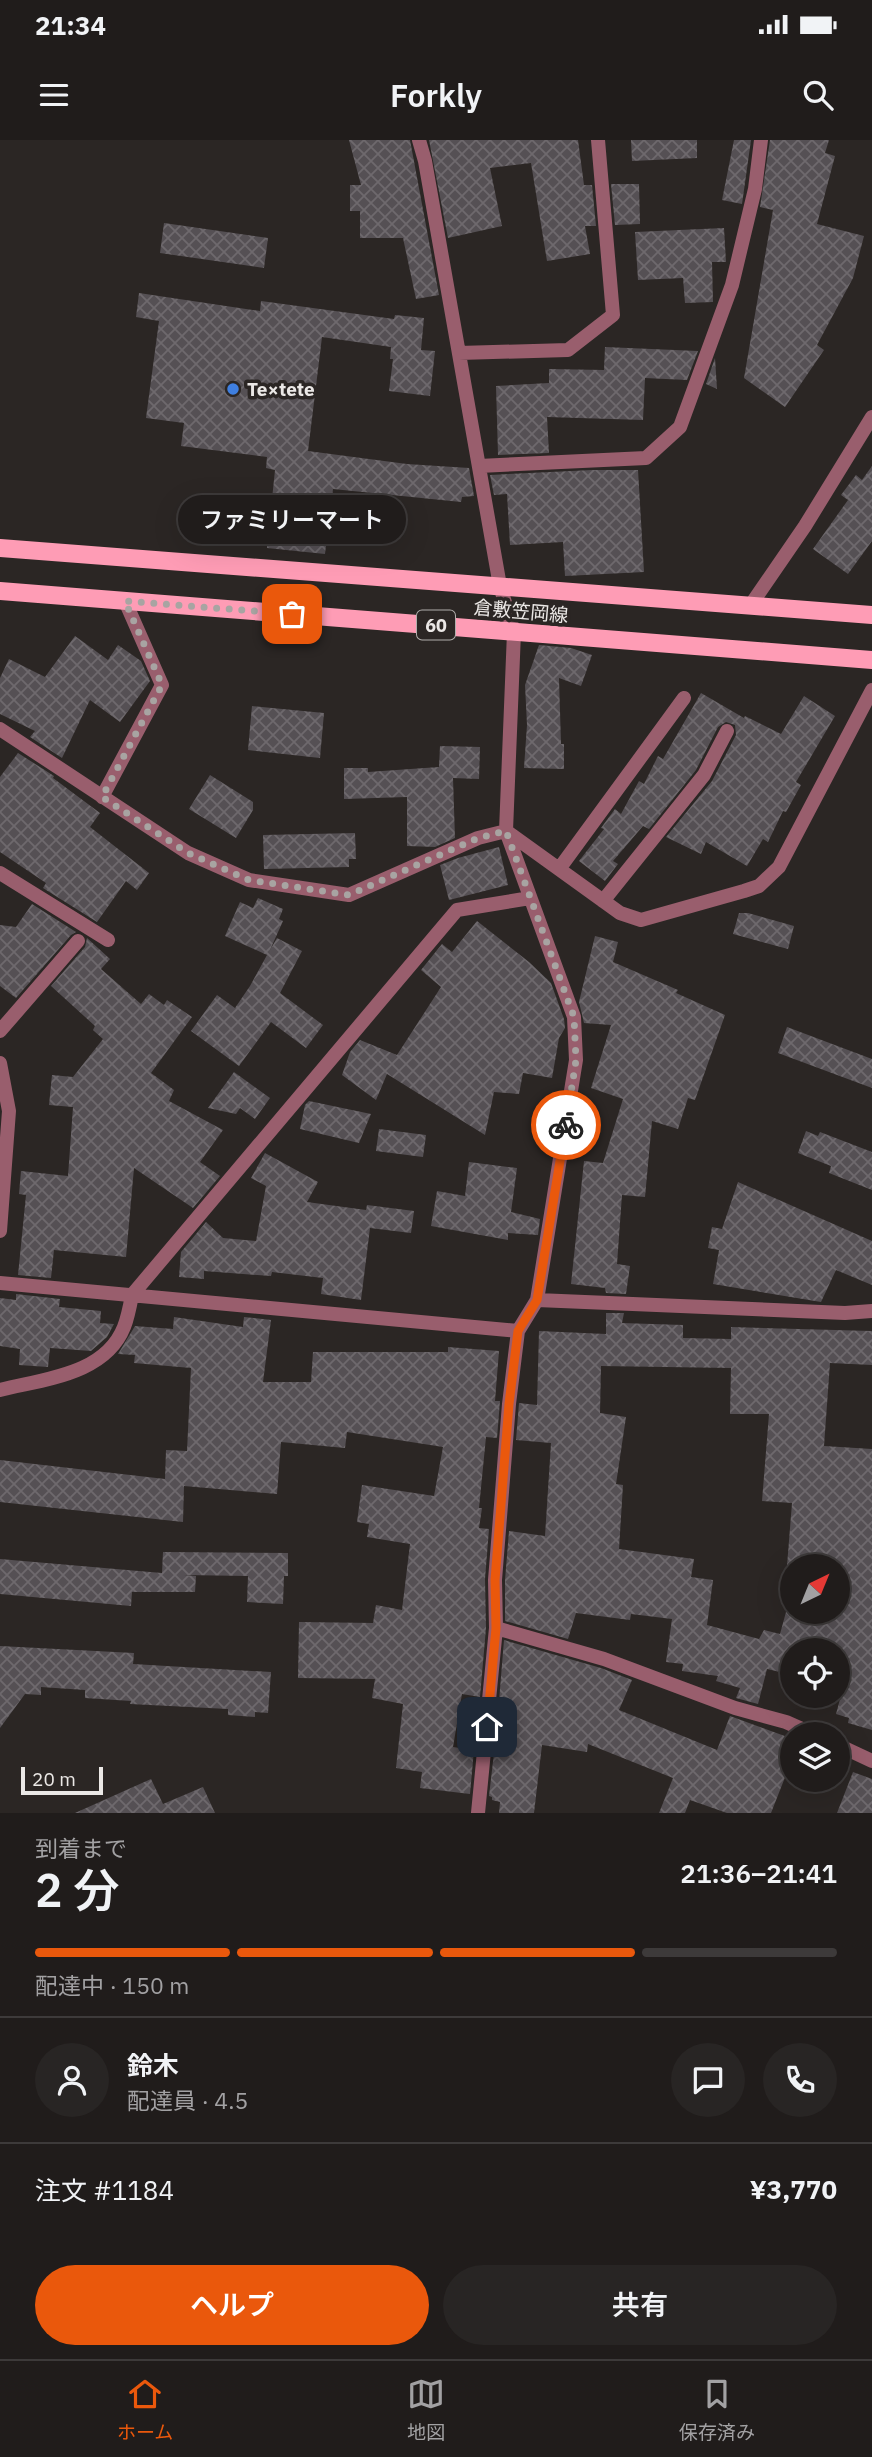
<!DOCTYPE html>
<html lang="ja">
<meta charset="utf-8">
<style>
:root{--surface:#201c1b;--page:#282524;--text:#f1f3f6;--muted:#a2a1a3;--line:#3d3a3a;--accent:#ea580c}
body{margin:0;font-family:"IBM Plex Sans","Noto Sans JP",sans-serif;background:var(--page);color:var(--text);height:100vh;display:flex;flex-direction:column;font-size:26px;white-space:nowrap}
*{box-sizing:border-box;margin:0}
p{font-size:23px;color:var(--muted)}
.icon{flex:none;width:38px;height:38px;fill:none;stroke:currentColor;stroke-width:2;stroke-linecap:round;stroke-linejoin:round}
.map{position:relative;height:1673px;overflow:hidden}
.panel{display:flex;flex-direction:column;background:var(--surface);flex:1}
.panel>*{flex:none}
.needle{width:46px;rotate:43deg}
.fabs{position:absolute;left:780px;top:1414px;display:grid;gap:14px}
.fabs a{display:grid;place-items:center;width:70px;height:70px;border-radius:50%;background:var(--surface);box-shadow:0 7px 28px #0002,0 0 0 2px var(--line);font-size:35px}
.scale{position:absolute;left:21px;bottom:18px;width:82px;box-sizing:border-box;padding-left:7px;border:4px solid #ebe8e6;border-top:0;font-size:19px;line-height:24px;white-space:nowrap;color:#ebe8e6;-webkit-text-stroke:5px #2b2624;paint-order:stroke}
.pin{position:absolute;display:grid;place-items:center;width:60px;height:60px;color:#fff;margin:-30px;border-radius:14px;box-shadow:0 4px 10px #0006}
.courier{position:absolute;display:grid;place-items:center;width:70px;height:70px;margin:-35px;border:5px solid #ea580c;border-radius:50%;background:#fff;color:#222;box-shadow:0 2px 9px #0007}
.bubble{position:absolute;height:49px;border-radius:24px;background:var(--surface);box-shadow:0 7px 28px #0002,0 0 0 2px var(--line);font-size:23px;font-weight:600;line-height:49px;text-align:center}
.overview em{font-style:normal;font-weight:600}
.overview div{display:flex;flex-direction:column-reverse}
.overview{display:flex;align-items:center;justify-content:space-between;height:119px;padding:0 35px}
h1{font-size:46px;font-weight:600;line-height:52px}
.bar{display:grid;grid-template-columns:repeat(4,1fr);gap:10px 7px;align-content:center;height:84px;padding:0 35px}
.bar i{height:9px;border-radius:5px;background:var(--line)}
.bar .active{background:var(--accent)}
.bar p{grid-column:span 4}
.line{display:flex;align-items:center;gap:18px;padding:0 35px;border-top:2px solid var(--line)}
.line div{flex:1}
.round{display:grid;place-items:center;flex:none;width:74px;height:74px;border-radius:37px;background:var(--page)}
.cta{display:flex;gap:14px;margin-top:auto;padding:14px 35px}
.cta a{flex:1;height:80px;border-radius:42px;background:var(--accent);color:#fff;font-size:28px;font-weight:600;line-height:80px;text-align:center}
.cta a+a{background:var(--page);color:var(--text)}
.status{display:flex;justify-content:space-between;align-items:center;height:49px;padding:0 35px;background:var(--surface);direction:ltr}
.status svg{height:19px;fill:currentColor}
header{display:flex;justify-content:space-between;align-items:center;height:91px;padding:0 35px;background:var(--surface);font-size:32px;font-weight:600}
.menu{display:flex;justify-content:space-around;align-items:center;height:98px;border-top:2px solid var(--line);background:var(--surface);font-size:19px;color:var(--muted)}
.menu a{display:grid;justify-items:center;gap:4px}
.menu .active{color:var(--accent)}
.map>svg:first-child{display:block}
.building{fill:url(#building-cross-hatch);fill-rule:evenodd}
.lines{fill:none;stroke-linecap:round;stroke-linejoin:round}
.street{stroke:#995e6d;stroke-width:14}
.primary{stroke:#fe9cb5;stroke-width:18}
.done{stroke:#a8a4a2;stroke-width:7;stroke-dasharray:0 12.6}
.route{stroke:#ea580c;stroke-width:9}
.shop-dot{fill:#3f7fe0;stroke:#2b2624;stroke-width:2.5}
.labels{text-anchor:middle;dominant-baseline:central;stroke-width:7;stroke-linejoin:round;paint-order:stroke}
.shield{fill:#2b2624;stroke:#b1aeac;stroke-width:2}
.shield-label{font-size:18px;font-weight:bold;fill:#ebe8e6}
.poi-label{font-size:19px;font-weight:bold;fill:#ebe8e6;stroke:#2b2624;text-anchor:start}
.street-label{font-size:19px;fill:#ebe8e6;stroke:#2b2624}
</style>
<div class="status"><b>21:34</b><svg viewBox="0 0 49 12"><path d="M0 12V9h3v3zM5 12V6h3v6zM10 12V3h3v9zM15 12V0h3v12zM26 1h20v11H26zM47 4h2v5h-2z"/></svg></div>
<header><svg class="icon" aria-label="menu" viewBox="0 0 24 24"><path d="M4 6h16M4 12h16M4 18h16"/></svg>Forkly<svg class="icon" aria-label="search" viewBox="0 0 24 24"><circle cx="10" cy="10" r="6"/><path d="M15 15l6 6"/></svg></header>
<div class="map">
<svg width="872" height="1673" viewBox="0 0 872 1673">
<defs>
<pattern id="building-cross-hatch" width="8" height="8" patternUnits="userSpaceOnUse" patternTransform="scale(1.75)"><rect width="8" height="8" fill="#555054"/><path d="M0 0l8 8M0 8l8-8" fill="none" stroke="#6e696d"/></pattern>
</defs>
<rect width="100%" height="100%" fill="#2b2624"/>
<!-- building -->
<path class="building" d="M349,0H410L439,155L416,159L403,98H360V71H350V45H361Z
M429,0H578L584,45H592L596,86H585L590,114L547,121L531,23L490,28L502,86L448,98Z
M631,0H697V18L632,21Z
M734,0H751L742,64L722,60Z
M770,0H829L825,13L835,16L817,84L864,96L853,138L817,205L824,210L785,267L744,238L773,70L760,67Z
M611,44H639L640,84L615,85Z
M164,83L268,98L264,128L160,113Z
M724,88L726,122H712L713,162L685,163L683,138L638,140L635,92Z
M139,153L260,171L261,161L394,179L395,175L424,178L421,210L435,211L430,256L389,251L393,219H390L391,207L322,197L308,311L407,324L469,328L474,356L462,357L461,362L333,349L325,414L267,408L275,330L266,328L267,317L181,306L184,283L146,278L159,181L136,177Z
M605,207L698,211L687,240L645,238L643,280L547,277L549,313L498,315L496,246L549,243V229L604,230Z
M715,218L717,249L706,244Z
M872,326V401L848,434L813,409L848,360L841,355L856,335L862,340Z
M592,330H638L644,432L565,436L563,402L510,405L507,354L494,355L490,335Z
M75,496L108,520L118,505L141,521L150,541L120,582L90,560L62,618L30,597L35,591L0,574V538L9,519L45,537Z
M539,505L571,508L592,515L581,546L559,538L561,604H564V629L524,628L527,585L525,545Z
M701,553L744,578L745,576L781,594L804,556L835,576L796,642L801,645L786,672L783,671L768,702L763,699L747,726L706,702L701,714L666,697L712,641L736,595L735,585L726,582L718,587L696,630L649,689L643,686L613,721L618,724L605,741L579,721L604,689L601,688L615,669L621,674L639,641L644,644L658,616L663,619Z
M252,566L324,573L320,618L248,610Z
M440,606L480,607L479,639L453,638L455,698L435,707L407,706V657L344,659V628H368V632L439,627Z
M18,613L54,636L53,638L100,673L90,687L149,733L137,750L126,741L97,782L43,748L46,743L0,712V637Z
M210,635L253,662V670L236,698L189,669Z
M355,693L356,719H349V727L264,729L263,695Z
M499,707L508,745L449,760L440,725L458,718Z
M258,758L283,769L279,779L283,781L270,810L277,798L302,811L280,853L323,885L306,908L271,882L239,926L191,891L217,855L235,868L250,846L267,815L225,796L240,762L253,768Z
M32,764L76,792L71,795L16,858L0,846V785L16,787Z
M739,773H748L794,786L788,809L733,794Z
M477,781L529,822L551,843L564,879L565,888L559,898L552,938L523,933L519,954L494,952L485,995L387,934L376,960L342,935L350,912L360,900L397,915L441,847L421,830L442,804L452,812Z
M595,796L618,802L613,822L678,850L676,853L725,875L695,960L688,958L678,989L652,981L645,1057L622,1055L617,1124L630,1126L626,1154L606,1153L605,1148L571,1144L584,1021L603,1023L623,959L591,948L611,885L584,883L579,862Z
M87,798L110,819L101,829L141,864L149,854L164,865L167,860L192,877L151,933L174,950L169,961L223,990L200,1022L220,1036L193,1068L134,1028L126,1117L54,1110L51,1138L18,1135L26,1055L19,1054L21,1031L68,1036L73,967L49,965L52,935L73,937L103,899L93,890L95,886L51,846L85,807Z
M787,887L872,919V948L778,913Z
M234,932L270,958L255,979L240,968L236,974L208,968Z
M309,961L371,974L359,1003L300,989L305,965Z
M379,989L426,995L423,1017L376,1011Z
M806,991L818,996L820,992L872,1012V1050L829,1033L831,1026L798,1013Z
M265,1013L318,1042L307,1062L366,1070L367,1065L414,1071L411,1093L370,1088L361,1160L321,1154L323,1138L272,1132L271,1136L204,1131V1139L179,1137L181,1112L206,1082L223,1098L256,1101L266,1046L251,1038Z
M469,1022L517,1028L511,1072L540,1079L538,1095L508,1093V1100L431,1086L437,1051L465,1056Z
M738,1042L872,1101V1145L836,1130L821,1162L713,1144L719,1110L708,1108L712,1087L722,1089Z
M16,1154L60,1159L59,1167L101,1171L100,1183L114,1184L107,1197L91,1211L50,1208L48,1227L19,1225L20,1209L0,1206V1158L16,1160Z
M606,1173H624L622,1183L683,1185V1198L731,1199V1187L872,1191V1225L830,1223L824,1306L872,1309V1590L848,1583L849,1578L836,1574L850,1522L841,1519L844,1510H793V1535L767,1529L758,1564L736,1558L740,1548L716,1541L718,1536L682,1531L683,1524L666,1522L672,1479L631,1474L630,1480L576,1473L568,1499L505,1481V1440L509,1391L545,1396L551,1303L516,1300L519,1263L537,1265L539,1191L606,1194ZM601,1226L731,1228L730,1274H769L762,1361L792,1363L787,1426H838V1472H786L780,1494L764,1490L759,1499L707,1485L713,1440L691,1437L694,1419L619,1409L623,1345L616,1344L626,1277L600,1273Z
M174,1177L243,1187L244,1177L271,1180L263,1242H311L313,1212H448V1207L499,1211L495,1261H500L497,1298L486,1297L479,1368H482L479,1388L489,1389L485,1439L486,1488L480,1557L462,1554L453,1607L474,1610L470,1654L420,1648L422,1632L396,1628L403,1564L372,1558L375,1539L298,1538L299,1482L373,1483L376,1465L402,1470L410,1404L367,1397L369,1384L357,1382L362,1345L434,1356L443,1307L347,1292L345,1308L281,1302L277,1354L184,1346L183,1382L0,1362V1320L165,1339L166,1310L187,1311L191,1228L134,1223L135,1215L118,1214L135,1186L173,1189Z
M163,1412L288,1413V1436H284L283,1464L247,1462L248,1436L184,1435L196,1436L195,1452H132L131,1466L0,1454V1419L162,1433Z
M504,1500L601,1528L632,1540L619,1570L717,1610L730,1576L793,1599V1617L771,1673H727L690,1660L685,1673H659L673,1638L588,1604L587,1612L542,1605L534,1673H499L500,1662L492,1660V1657L489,1656L494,1613L504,1562L499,1561Z
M0,1506L134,1513L133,1524L271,1532L268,1573L255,1572V1577L228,1575V1569L130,1564L131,1561L85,1558V1550L41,1547V1555L25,1554L0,1588Z
M853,1632L872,1639V1673H837Z
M151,1639L163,1664L203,1647L215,1673H75Z"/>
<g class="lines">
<!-- street -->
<path class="street" d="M419,0L425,21L500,446L514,492L506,691L574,877L576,920L537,1160L518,1191L509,1264L495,1440L496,1488L478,1673
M459,213L568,210L613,175L598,0
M479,326L646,318L680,287L732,145L755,49L761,0
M750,466L805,386L872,277
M0,589L188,713L249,740L349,755L478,698L506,691
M102,657L162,545L125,461
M506,691L620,773L641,780L744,751L759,746L779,727L872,550
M559,729L684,558
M0,733L108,800
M603,761L704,635L727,591
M0,891L78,801
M0,923L9,971L0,1091
M0,1143L518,1191
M537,1160L845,1173L872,1171
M0,1250C43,1239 105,1235 124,1187C128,1177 130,1166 132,1155L457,770L530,758
M496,1488L604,1519L735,1568L786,1582L813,1594
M838,1605L872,1621"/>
<!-- primary -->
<path class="primary" d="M0,408L872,475
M0,451L872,520"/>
</g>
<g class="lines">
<!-- done -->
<path class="done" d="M292,474L125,461L162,545L102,657L188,713L249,740L349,755L478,698L506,691L574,877L576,920L566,985"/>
<!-- route -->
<path class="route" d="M487,1587L496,1488L495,1440L509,1264L518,1191L537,1160L566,985"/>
</g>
<!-- markers -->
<circle class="shop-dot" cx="233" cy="249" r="7"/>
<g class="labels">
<!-- shield labels -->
<rect class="shield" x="417" y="470.5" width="38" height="29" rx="5"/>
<g class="shield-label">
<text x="436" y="485">60</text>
</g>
<!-- poi labels -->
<g class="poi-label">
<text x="247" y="249">Te×tete</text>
</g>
<!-- street labels -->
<g class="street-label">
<text transform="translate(521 471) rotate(5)">倉敷笠岡線</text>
</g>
</g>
</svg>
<div class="fabs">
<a><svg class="needle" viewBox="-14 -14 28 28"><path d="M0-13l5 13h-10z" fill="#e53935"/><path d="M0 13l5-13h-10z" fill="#a2a1a3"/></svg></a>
<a><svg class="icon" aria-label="locate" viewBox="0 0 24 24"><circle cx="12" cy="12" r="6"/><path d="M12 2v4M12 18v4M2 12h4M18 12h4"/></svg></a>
<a><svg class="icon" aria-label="layers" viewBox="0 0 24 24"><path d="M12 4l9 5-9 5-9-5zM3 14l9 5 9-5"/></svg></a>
</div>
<div class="scale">20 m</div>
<div class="pin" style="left:292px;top:474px;background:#ea580c"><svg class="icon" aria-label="bag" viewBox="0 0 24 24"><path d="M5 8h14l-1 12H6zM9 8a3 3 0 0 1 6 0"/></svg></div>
<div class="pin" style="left:487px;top:1587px;background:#1f2937"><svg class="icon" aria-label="home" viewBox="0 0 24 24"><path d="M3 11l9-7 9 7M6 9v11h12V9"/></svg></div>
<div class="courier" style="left:566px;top:985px"><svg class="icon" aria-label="bike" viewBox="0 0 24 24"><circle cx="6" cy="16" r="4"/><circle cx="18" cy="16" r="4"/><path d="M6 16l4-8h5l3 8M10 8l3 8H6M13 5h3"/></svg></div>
<div class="bubble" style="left:178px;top:355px;width:228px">ファミリーマート</div>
</div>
<section class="panel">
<div class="overview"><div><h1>2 分</h1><p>到着まで</p></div><em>21:36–21:41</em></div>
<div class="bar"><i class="active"></i><i class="active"></i><i class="active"></i><i></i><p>配達中 · 150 m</p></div>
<div class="line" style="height:126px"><a class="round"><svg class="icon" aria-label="person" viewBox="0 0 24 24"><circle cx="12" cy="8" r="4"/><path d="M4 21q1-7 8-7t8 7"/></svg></a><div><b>鈴木</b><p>配達員 · 4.5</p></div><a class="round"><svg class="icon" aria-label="chat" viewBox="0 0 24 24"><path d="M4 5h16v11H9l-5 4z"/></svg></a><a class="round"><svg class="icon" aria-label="phone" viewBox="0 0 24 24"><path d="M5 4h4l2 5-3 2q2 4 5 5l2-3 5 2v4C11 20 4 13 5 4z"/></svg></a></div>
<div class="line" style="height:91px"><div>注文 #1184</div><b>¥3,770</b></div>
<div class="cta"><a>ヘルプ</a><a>共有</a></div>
</section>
<nav class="menu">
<a class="active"><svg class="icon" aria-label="home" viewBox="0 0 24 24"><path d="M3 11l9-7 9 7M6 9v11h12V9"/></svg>ホーム</a>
<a><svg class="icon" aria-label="map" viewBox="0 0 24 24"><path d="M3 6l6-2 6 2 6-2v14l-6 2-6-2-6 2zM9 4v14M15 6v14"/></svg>地図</a>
<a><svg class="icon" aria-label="saved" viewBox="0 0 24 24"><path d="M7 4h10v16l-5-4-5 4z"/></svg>保存済み</a>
</nav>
